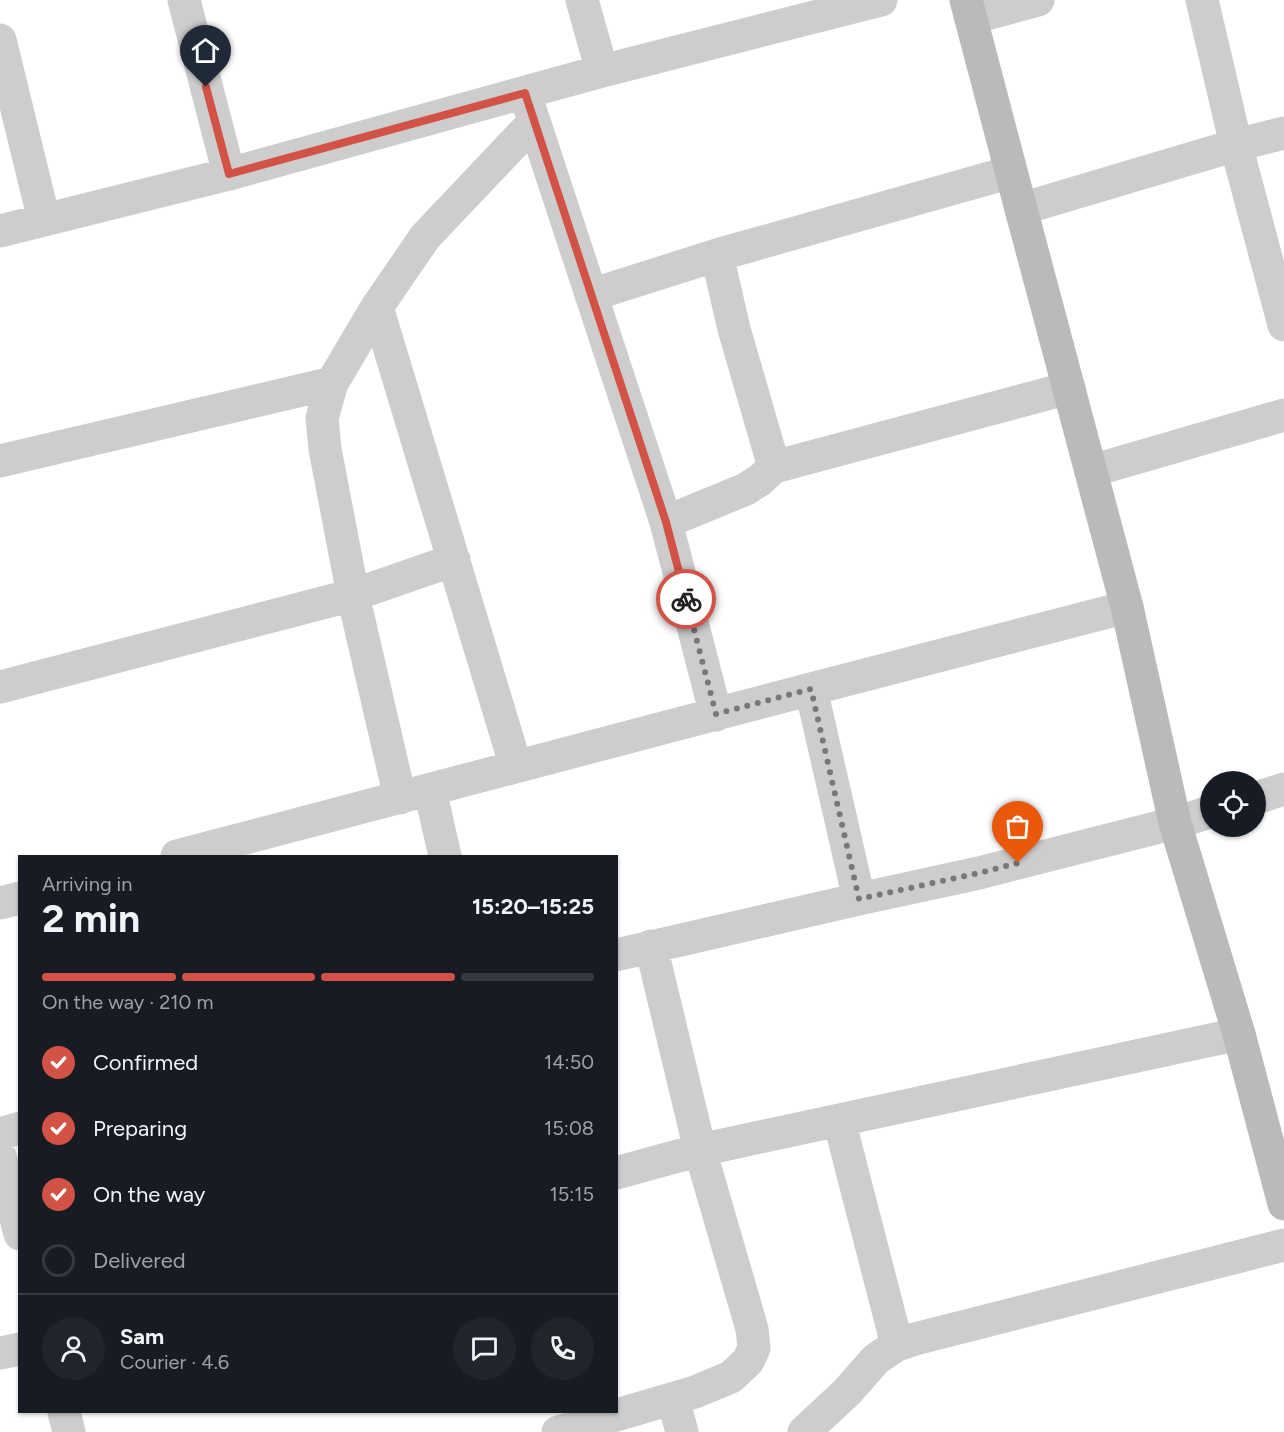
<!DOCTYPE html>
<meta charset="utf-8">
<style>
:root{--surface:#171b24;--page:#20242c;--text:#f1f3f6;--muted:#9ea1a6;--line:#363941;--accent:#d25246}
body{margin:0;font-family:Figtree,sans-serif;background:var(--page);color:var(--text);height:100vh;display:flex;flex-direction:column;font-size:22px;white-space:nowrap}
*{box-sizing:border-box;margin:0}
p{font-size:20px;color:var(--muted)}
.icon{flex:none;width:33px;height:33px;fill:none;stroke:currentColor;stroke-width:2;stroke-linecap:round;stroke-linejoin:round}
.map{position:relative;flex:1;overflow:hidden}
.side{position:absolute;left:18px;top:855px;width:600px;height:558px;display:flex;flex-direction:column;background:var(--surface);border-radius:0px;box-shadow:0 2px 4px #0004}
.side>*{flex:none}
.tools{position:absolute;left:1200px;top:771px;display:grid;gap:12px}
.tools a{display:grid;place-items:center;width:66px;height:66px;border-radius:50%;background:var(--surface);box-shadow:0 2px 4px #0004;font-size:30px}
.pin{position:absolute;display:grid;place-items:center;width:51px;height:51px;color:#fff;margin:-62px -26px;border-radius:50% 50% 50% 0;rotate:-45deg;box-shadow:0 0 6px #0007}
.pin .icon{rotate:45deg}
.courier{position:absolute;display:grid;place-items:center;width:60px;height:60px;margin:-30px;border:4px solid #d25246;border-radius:50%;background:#fff;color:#222;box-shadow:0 2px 8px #0007}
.summary em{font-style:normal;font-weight:700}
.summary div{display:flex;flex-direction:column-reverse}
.summary{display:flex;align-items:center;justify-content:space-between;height:102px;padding:0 24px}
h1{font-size:39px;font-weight:700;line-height:45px}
.bar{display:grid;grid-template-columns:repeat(4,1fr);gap:9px 6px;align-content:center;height:72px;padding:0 24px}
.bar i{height:8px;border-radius:4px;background:var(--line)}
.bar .current{background:var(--accent)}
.bar p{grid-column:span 4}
.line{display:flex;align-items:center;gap:15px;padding:0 24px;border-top:2px solid var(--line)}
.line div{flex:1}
.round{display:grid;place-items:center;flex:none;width:63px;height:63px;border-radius:32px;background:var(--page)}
ol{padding:0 24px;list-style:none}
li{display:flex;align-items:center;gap:18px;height:66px}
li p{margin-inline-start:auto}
li .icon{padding:6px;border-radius:50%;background:var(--accent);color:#fff;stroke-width:4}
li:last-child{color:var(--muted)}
li i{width:33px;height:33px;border:3px solid var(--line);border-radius:50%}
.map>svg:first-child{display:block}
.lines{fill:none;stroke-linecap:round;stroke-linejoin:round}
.minor{stroke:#cdcdcd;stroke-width:33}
.secondary{stroke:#bababa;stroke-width:33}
.done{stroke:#787878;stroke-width:6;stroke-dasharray:0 10.8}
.route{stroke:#d25246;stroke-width:8}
</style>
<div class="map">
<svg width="1284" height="1432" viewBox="0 0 1284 1432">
<rect width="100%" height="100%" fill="#fff"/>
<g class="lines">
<!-- minor -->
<path class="minor" d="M184,0L229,174
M582,0L602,71
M1202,0L1236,145L1284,325
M971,18L1038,0
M0,40L44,220
M529,106L666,522L716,715
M1021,209L1236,145L1284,133
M0,231L229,174L602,71L881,0
M717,255L734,329L774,467
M591,295L717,255L1011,172
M377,307L516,767
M0,461L332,383
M1091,471L1284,415
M666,522L746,489L760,480L774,467L1069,388
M0,687L353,595L454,560
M811,689L859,899
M430,790L445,856
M400,798L353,595L325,449L322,418L332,383L377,307L425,237L534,122
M1256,798L1284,789
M177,856L811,689L1127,607
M0,903L20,898
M616,955L859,899L979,873L1175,823L1210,812
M839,1120L897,1345
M0,1134L20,1128
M0,1156L20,1234
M616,1173L700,1150L1239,1034
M0,1353L20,1349
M673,1399L682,1432
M64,1412L69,1432
M558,1432L695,1392L731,1377L748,1361L754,1348L752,1329L700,1150L651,946
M804,1432L847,1392L876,1359L897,1345L915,1339L1284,1245"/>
<!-- secondary -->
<path class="secondary" d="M966,0L1021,209L1127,607L1175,823L1239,1034L1284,1204"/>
</g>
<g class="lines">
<!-- done -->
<path class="done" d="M686,599L716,714L811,689L859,899L979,873L1018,863"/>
<!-- route -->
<path class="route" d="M206,87L229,174L525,93L666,522L686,599"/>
</g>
</svg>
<div class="tools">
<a><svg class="icon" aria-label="locate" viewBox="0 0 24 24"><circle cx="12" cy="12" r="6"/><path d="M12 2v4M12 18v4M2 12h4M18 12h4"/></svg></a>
</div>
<div class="pin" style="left:1018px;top:863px;background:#ea580c"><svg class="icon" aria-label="bag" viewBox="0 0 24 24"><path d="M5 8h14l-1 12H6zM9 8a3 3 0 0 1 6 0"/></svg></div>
<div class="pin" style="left:206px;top:87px;background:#1f2937"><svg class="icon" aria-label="home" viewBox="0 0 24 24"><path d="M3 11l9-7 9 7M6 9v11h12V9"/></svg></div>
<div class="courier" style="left:686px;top:599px"><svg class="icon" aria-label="bike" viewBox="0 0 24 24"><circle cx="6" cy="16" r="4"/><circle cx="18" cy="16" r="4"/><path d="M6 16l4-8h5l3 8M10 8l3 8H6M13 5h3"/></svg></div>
<section class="side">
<div class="summary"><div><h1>2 min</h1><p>Arriving in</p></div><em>15:20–15:25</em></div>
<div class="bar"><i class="current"></i><i class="current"></i><i class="current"></i><i></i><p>On the way · 210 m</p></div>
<ol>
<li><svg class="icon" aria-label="check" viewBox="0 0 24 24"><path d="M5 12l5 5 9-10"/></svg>Confirmed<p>14:50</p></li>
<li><svg class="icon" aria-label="check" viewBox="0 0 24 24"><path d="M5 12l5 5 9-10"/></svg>Preparing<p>15:08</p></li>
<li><svg class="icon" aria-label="check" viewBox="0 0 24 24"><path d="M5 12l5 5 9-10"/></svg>On the way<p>15:15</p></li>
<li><i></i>Delivered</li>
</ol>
<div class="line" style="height:108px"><a class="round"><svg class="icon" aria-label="person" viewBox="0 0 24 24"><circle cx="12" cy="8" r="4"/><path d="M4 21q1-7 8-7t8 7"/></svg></a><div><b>Sam</b><p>Courier · 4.6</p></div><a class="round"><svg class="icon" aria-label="chat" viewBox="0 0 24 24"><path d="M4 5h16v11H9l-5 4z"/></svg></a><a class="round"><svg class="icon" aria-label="phone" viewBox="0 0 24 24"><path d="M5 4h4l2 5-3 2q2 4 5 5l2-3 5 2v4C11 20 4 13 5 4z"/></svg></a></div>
</section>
</div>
